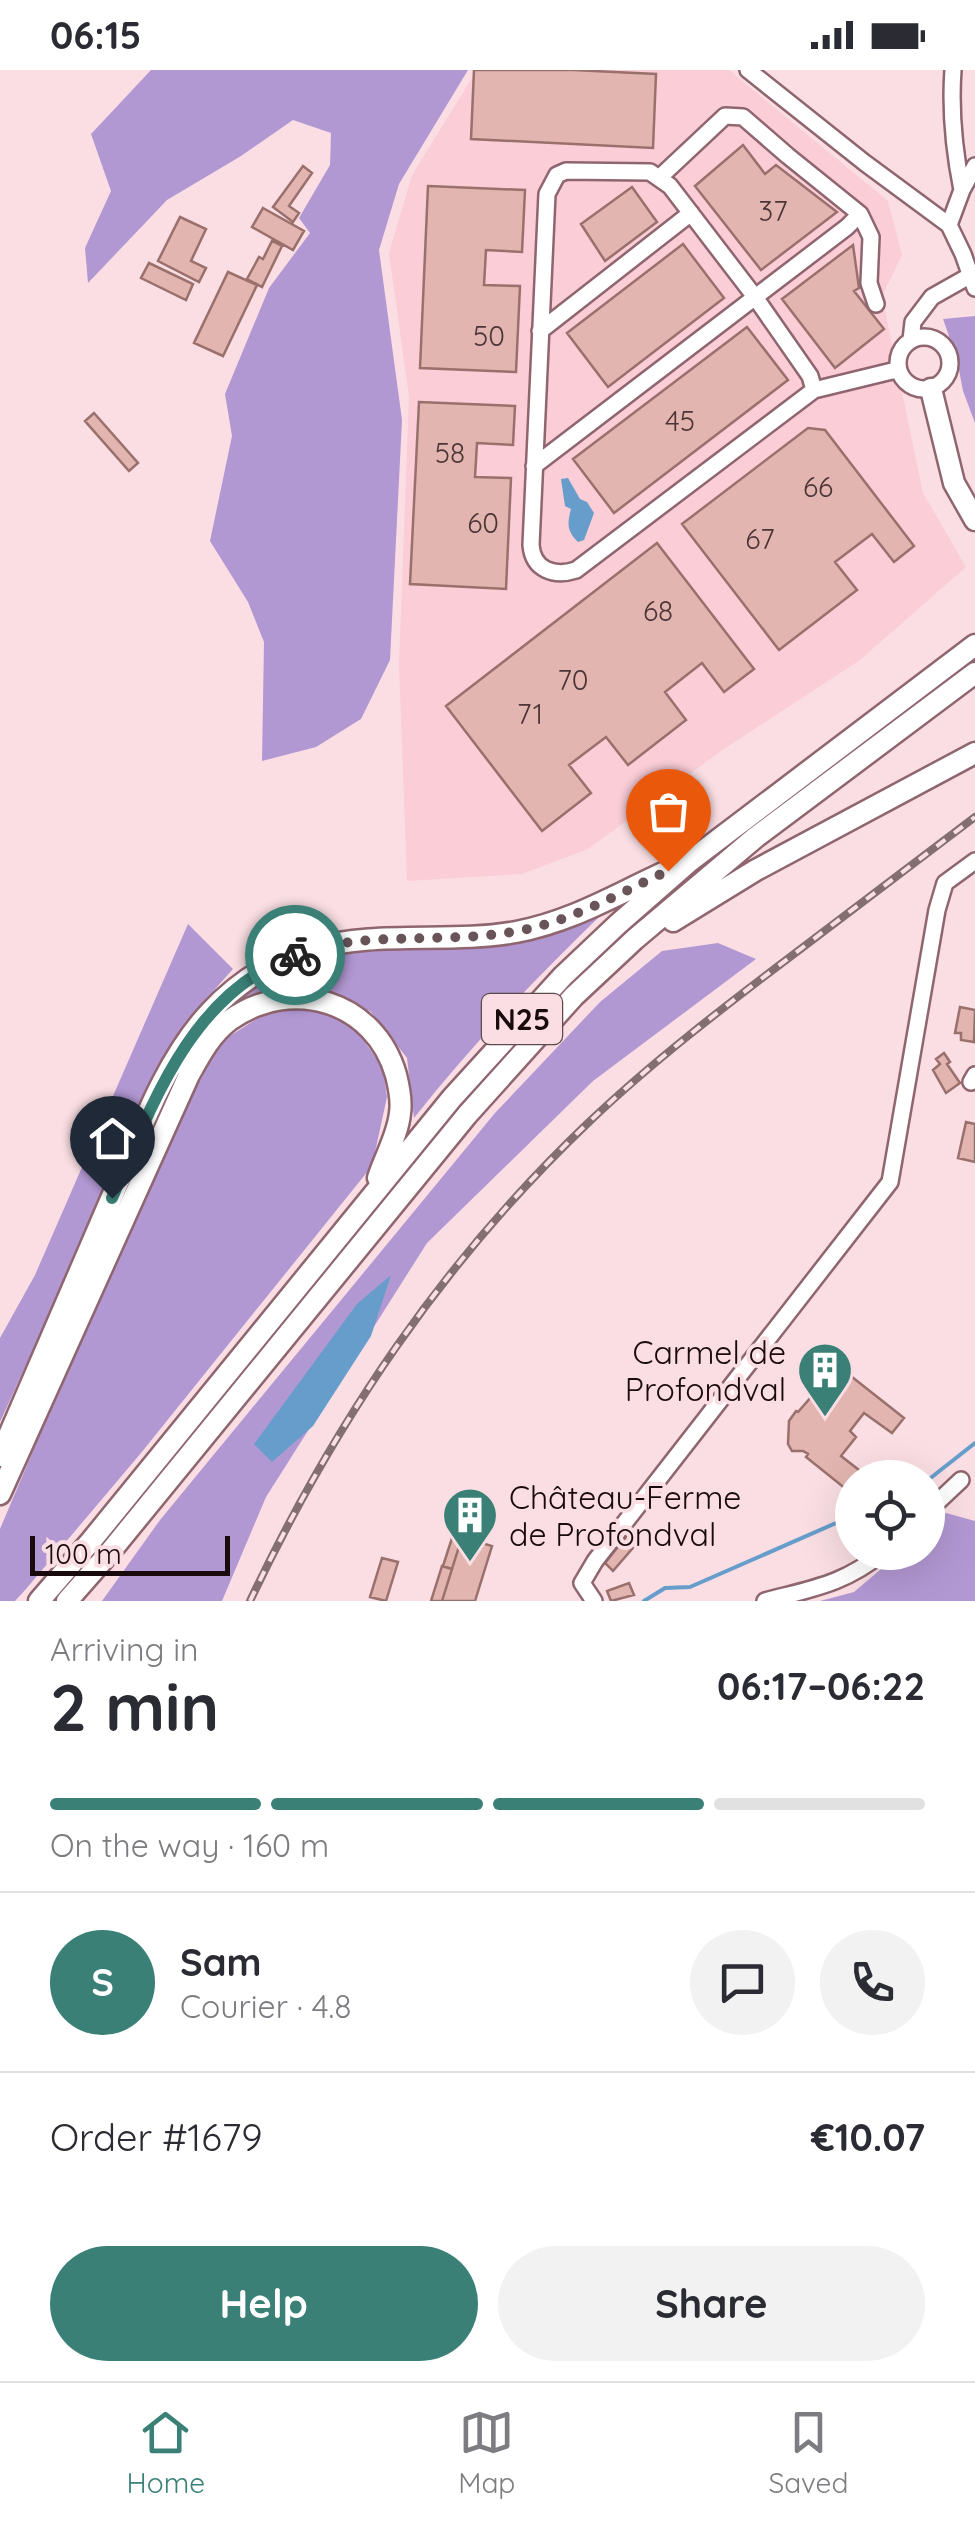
<!DOCTYPE html>
<meta charset="utf-8">
<style>
:root{--surface:#fff;--page:#f2f2f3;--text:#2b2b33;--muted:#7c7c81;--line:#e1e1e2;--accent:#3a8077}
body{margin:0;font-family:Quicksand,sans-serif;background:var(--page);color:var(--text);height:100vh;display:flex;flex-direction:column;font-size:38px;white-space:nowrap}
*{box-sizing:border-box;margin:0}
p{font-size:32px;color:var(--muted)}
.icon{flex:none;width:55px;height:55px;fill:none;stroke:currentColor;stroke-width:2;stroke-linecap:round;stroke-linejoin:round}
.map{position:relative;height:1531px;overflow:hidden}
.sheet{display:flex;flex-direction:column;background:var(--surface);flex:1}
.sheet>*{flex:none}
.tools{position:absolute;left:835px;top:1390px;display:grid;gap:20px}
.tools a{display:grid;place-items:center;width:110px;height:110px;border-radius:50%;background:var(--surface);box-shadow:0 10px 40px #0002;font-size:50px}
.scale{position:absolute;left:30px;bottom:25px;width:200px;box-sizing:border-box;padding-left:10px;border:5px solid #190a0e;border-top:0;font-size:28px;line-height:35px;white-space:nowrap;color:#190a0e;-webkit-text-stroke:8px #fadee3;paint-order:stroke}
.pin{position:absolute;display:grid;place-items:center;width:85px;height:85px;color:#fff;margin:-102px -42px;border-radius:50% 50% 50% 0;rotate:-45deg;box-shadow:0 0 10px #0007}
.pin .icon{rotate:45deg}
.courier{position:absolute;display:grid;place-items:center;width:100px;height:100px;margin:-50px;border:8px solid #3a8077;border-radius:50%;background:#fff;color:#222;box-shadow:0 2px 12px #0007}
.headline em{font-style:normal;font-weight:700}
.headline div{display:flex;flex-direction:column-reverse}
.headline{display:flex;align-items:center;justify-content:space-between;height:170px;padding:0 50px}
h1{font-size:65px;font-weight:700;line-height:75px}
.bar{display:grid;grid-template-columns:repeat(4,1fr);gap:15px 10px;align-content:center;height:120px;padding:0 50px}
.bar i{height:12px;border-radius:8px;background:var(--line)}
.bar .active{background:var(--accent)}
.bar p{grid-column:span 4}
.line{display:flex;align-items:center;gap:25px;padding:0 50px;border-top:2px solid var(--line)}
.line div{flex:1}
.round{display:grid;place-items:center;flex:none;width:105px;height:105px;border-radius:52px;background:var(--page)}
.primary-button{display:flex;gap:20px;margin-top:auto;padding:20px 50px}
.primary-button a{flex:1;height:115px;border-radius:60px;background:var(--accent);color:#fff;font-size:40px;font-weight:700;line-height:115px;text-align:center}
.primary-button a+a{background:var(--page);color:var(--text)}
.status{display:flex;justify-content:space-between;align-items:center;height:70px;padding:0 50px;background:var(--surface);direction:ltr}
.status svg{height:28px;fill:currentColor}
.menu{display:flex;justify-content:space-around;align-items:center;height:140px;border-top:2px solid var(--line);background:var(--surface);font-size:28px;color:var(--muted)}
.menu a{display:grid;justify-items:center;gap:5px}
.menu .active{color:var(--accent)}
.map>svg:first-child{display:block}
.built{fill:#facdd7}
.forest{fill:#b298d3}
.water{fill:#669dca}
.lines{fill:none;stroke-linecap:round;stroke-linejoin:round}
.stream{stroke:#669dca;stroke-width:4}
.building{fill:#e3b5b0;stroke:#9a706c;stroke-width:2.5}
.minor-casing{stroke:#8f666f;stroke-width:20}
.highway-casing{stroke:#8f666f;stroke-width:25}
.minor{stroke:#fff;stroke-width:15}
.highway{stroke:#fff;stroke-width:20}
.rail-casing{stroke:#836e72;stroke-width:8}
.rail{stroke:#fadee3;stroke-width:4;stroke-dasharray:11;stroke-linecap:butt}
.done{stroke:#685459;stroke-width:10;stroke-dasharray:0 18}
.route{stroke:#3a8077;stroke-width:12}
.labels{text-anchor:middle;dominant-baseline:central;stroke-width:8;stroke-linejoin:round;paint-order:stroke}
.number-label{font-size:28px;fill:#4c3536}
.shield{fill:#fadee3;stroke:#5c4a4e;stroke-width:2.5}
.shield-label{font-size:30px;font-weight:bold;fill:#190a0e}
.poi-label{font-size:32px;fill:#190a0e;stroke:#fadee3;text-anchor:end}
</style>
<div class="status"><b>06:15</b><svg viewBox="0 0 49 12"><path d="M0 12V9h3v3zM5 12V6h3v6zM10 12V3h3v9zM15 12V0h3v12zM26 1h20v11H26zM47 4h2v5h-2z"/></svg></div>
<div class="map">
<svg width="975" height="1531" viewBox="0 0 975 1531">
<rect width="100%" height="100%" fill="#fadee3"/>
<!-- built -->
<path class="built" d="M477,0H729L888,131L902,185L882,226L923,423L966,497L860,590L721,681L588,779L522,804L407,811L399,594L409,327L389,183L412,105Z"/>
<!-- forest -->
<path class="forest" d="M151,0H468L399,114L379,180L402,350L390,590L361,649L316,677L262,691L264,572L248,532L210,471L232,366L225,324L269,218L310,163L299,148L330,95L331,63L293,50L241,86L167,130L88,213L85,178L111,121L91,64Z
M975,246V353L963,321L957,289L943,249Z
M600,846C534,910 471,976 414,1048L407,988L371,942L321,916L278,914L233,932L281,902L332,883L488,872L541,865Z
M188,854L233,899L190,947L124,1069L58,1225L0,1352V1268L35,1205Z
M718,873L756,889L593,1011L427,1173L266,1427L222,1531H102L160,1450L495,1043L600,932L662,881Z
M305,937L353,955L383,998L387,1027L372,1096L141,1383L26,1519L15,1531H0V1459L65,1305L184,1039L222,971L261,946Z
M946,1443L975,1451V1531H820L854,1522L900,1483L928,1482V1459Z"/>
<!-- water -->
<path class="water" d="M568,408L580,429L587,432L594,443L584,470L578,472C567,461 567,454 571,439L565,436L561,409Z
M391,1205L371,1266L313,1356L272,1392L254,1374L357,1234Z"/>
<g class="lines">
<!-- stream -->
<path class="stream" d="M928,1410L975,1373
M644,1531L665,1518L690,1517L852,1446"/>
</g>
<!-- building -->
<path class="building" d="M474,0H573L656,4L653,78L471,69Z
M743,75L765,104L776,95L837,142L761,200L695,116Z
M303,96L312,103L289,136L299,143L293,152L273,137Z
M428,116L525,120L522,182L486,180L484,215L520,216L516,302L420,298Z
M632,117L657,152L605,191L581,154Z
M263,138L304,161L293,180L252,157Z
M180,147L206,159L191,191L206,198L199,212L158,191Z
M272,171L282,176L262,217L247,209L259,187L263,189Z
M683,174L724,228L608,317L567,263Z
M853,175L859,218L854,221L884,259L835,298L782,229Z
M149,193L193,214L186,230L141,208Z
M228,202L257,215L223,286L194,273Z
M747,257L788,310L614,443L573,389Z
M419,332L515,336L513,375L477,373L475,407L511,408L506,519L410,514Z
M94,343L138,393L129,401L85,351Z
M808,358L825,360L914,476L894,492L872,464L835,492L857,520L779,580L682,454Z
M657,473L754,599L724,622L702,593L665,622L686,650L628,695L606,667L569,695L591,723L542,761L446,636Z
M960,937L975,940L974,972L961,970V963H955Z
M944,983L950,992L947,994L960,1013L946,1023L933,1000L940,994L936,989Z
M966,1052L975,1054V1092L958,1088Z
M814,1277L904,1348L892,1363L864,1343L850,1361L856,1367L841,1386L868,1407L852,1408V1424L806,1387L808,1384L803,1381H792L788,1374L789,1351L796,1341L798,1342L812,1326L816,1329L819,1324L831,1334L840,1324L801,1294Z
M629,1463L638,1472L613,1501L605,1493Z
M462,1467L492,1476L475,1531H442Z
M452,1468L461,1470L452,1499L443,1496Z
M382,1488L398,1492L386,1531L370,1527Z
M442,1496L452,1499L442,1531H431Z
M629,1513L634,1525L611,1531L607,1521Z"/>
<g class="lines">
<!-- minor casing -->
<g class="minor-casing">
<path id="minor" d="M748,0L865,93L949,155L963,184L975,218
M953,0C950,41 954,80 962,120
M660,107L725,46L743,47L788,86L860,144L871,167L869,213L876,234
M949,155L962,120L975,96
M540,261L691,143
M898 293a26 26 0 1 1 52 0a26 26 0 1 1-52 0Z
M911,270L913,252L932,227L971,205
M814,320L810,306L755,227L670,116L650,102L566,101L557,105L547,124L531,475C533,500 554,507 576,500L814,320L892,301H899
M534,396L847,157L860,144
M971,1012L975,1005
M928,1441L961,1410
M594,1531L582,1513L595,1491L890,1112L937,840L945,813L975,791
M765,1531C814,1518 842,1515 884,1482"/>
</g>
<!-- highway casing -->
<g class="highway-casing">
<path id="highway" d="M931,319L954,413L975,450
M673,851L756,800L975,683
M0,1386C37,1300 74,1214 111,1129C138,1067 164,991 210,942C238,912 273,890 312,879C378,860 449,874 516,862C574,851 618,823 670,800
M0,1424L189,1005C200,985 211,964 230,950C292,906 375,931 396,1005C399,1017 402,1031 400,1043C398,1065 385,1086 378,1108
M39,1531L91,1471L452,1028L563,906L618,854L690,791L975,575
M67,1531L110,1482L467,1045L574,926L635,869L756,767L975,603"/>
</g>
<!-- minor -->
<use href="#minor" class="minor"/>
<!-- highway -->
<use href="#highway" class="highway"/>
<!-- rail casing -->
<g class="rail-casing">
<path id="rail" d="M250,1531C336,1350 443,1191 589,1052C653,991 724,937 794,884C854,838 915,793 975,747"/>
</g>
<!-- rail -->
<use href="#rail" class="rail"/>
</g>
<g class="lines">
<!-- done -->
<path class="done" d="M295,885C367,859 444,875 518,861C575,850 617,824 668,801"/>
<!-- route -->
<path class="route" d="M112,1128C152,1034 191,923 295,885"/>
</g>
<!-- icons -->
<defs>
<g id="building-pin" transform="scale(2.875)"><path d="M0 17L-7.5 6A9.5 9.5 0 1 1 7.5 6Z" fill="#3a8077" stroke="#fadee3"/><path d="M-4-6H4V6H1V3H-1V6H-4ZM-2.5-4.3h1.7v1.8h-1.7ZM.8-4.3h1.7v1.8H.8ZM-2.5-1h1.7V.8h-1.7ZM.8-1h1.7V.8H.8Z" fill="#fff"/></g>
</defs>
<g fill-rule="evenodd">
<use href="#building-pin" x="825" y="1300"/>
<use href="#building-pin" x="470" y="1445"/>
</g>
<g class="labels">
<!-- number labels -->
<g class="number-label">
<text x="773" y="140">37</text>
<text x="489" y="265">50</text>
<text x="680" y="350">45</text>
<text x="450" y="382">58</text>
<text x="818" y="416">66</text>
<text x="483" y="452">60</text>
<text x="760" y="468">67</text>
<text x="658" y="540">68</text>
<text x="573" y="609">70</text>
<text x="530" y="643">71</text>
</g>
<!-- shield labels -->
<rect class="shield" x="482" y="924" width="80" height="50" rx="8"/>
<g class="shield-label">
<text x="522" y="949">N25</text>
</g>
<!-- poi labels -->
<g class="poi-label">
<text x="786" y="1282">Carmel de<tspan x="786" dy="37">Profondval</tspan></text>
<text x="509" y="1427" text-anchor="start">Château-Ferme<tspan x="509" dy="37">de Profondval</tspan></text>
</g>
</g>
</svg>
<div class="tools">
<a><svg class="icon" aria-label="locate" viewBox="0 0 24 24"><circle cx="12" cy="12" r="6"/><path d="M12 2v4M12 18v4M2 12h4M18 12h4"/></svg></a>
</div>
<div class="scale">100 m</div>
<div class="pin" style="left:668px;top:801px;background:#ea580c"><svg class="icon" aria-label="bag" viewBox="0 0 24 24"><path d="M5 8h14l-1 12H6zM9 8a3 3 0 0 1 6 0"/></svg></div>
<div class="pin" style="left:112px;top:1128px;background:#1f2937"><svg class="icon" aria-label="home" viewBox="0 0 24 24"><path d="M3 11l9-7 9 7M6 9v11h12V9"/></svg></div>
<div class="courier" style="left:295px;top:885px"><svg class="icon" aria-label="bike" viewBox="0 0 24 24"><circle cx="6" cy="16" r="4"/><circle cx="18" cy="16" r="4"/><path d="M6 16l4-8h5l3 8M10 8l3 8H6M13 5h3"/></svg></div>
</div>
<section class="sheet">
<div class="headline"><div><h1>2 min</h1><p>Arriving in</p></div><em>06:17–06:22</em></div>
<div class="bar"><i class="active"></i><i class="active"></i><i class="active"></i><i></i><p>On the way · 160 m</p></div>
<div class="line" style="height:180px"><b class="round" style="background:var(--accent);color:#fff">S</b><div><b>Sam</b><p>Courier · 4.8</p></div><a class="round"><svg class="icon" aria-label="chat" viewBox="0 0 24 24"><path d="M4 5h16v11H9l-5 4z"/></svg></a><a class="round"><svg class="icon" aria-label="phone" viewBox="0 0 24 24"><path d="M5 4h4l2 5-3 2q2 4 5 5l2-3 5 2v4C11 20 4 13 5 4z"/></svg></a></div>
<div class="line" style="height:130px"><div>Order #1679</div><b>€10.07</b></div>
<div class="primary-button"><a>Help</a><a>Share</a></div>
</section>
<nav class="menu">
<a class="active"><svg class="icon" aria-label="home" viewBox="0 0 24 24"><path d="M3 11l9-7 9 7M6 9v11h12V9"/></svg>Home</a>
<a><svg class="icon" aria-label="map" viewBox="0 0 24 24"><path d="M3 6l6-2 6 2 6-2v14l-6 2-6-2-6 2zM9 4v14M15 6v14"/></svg>Map</a>
<a><svg class="icon" aria-label="saved" viewBox="0 0 24 24"><path d="M7 4h10v16l-5-4-5 4z"/></svg>Saved</a>
</nav>
